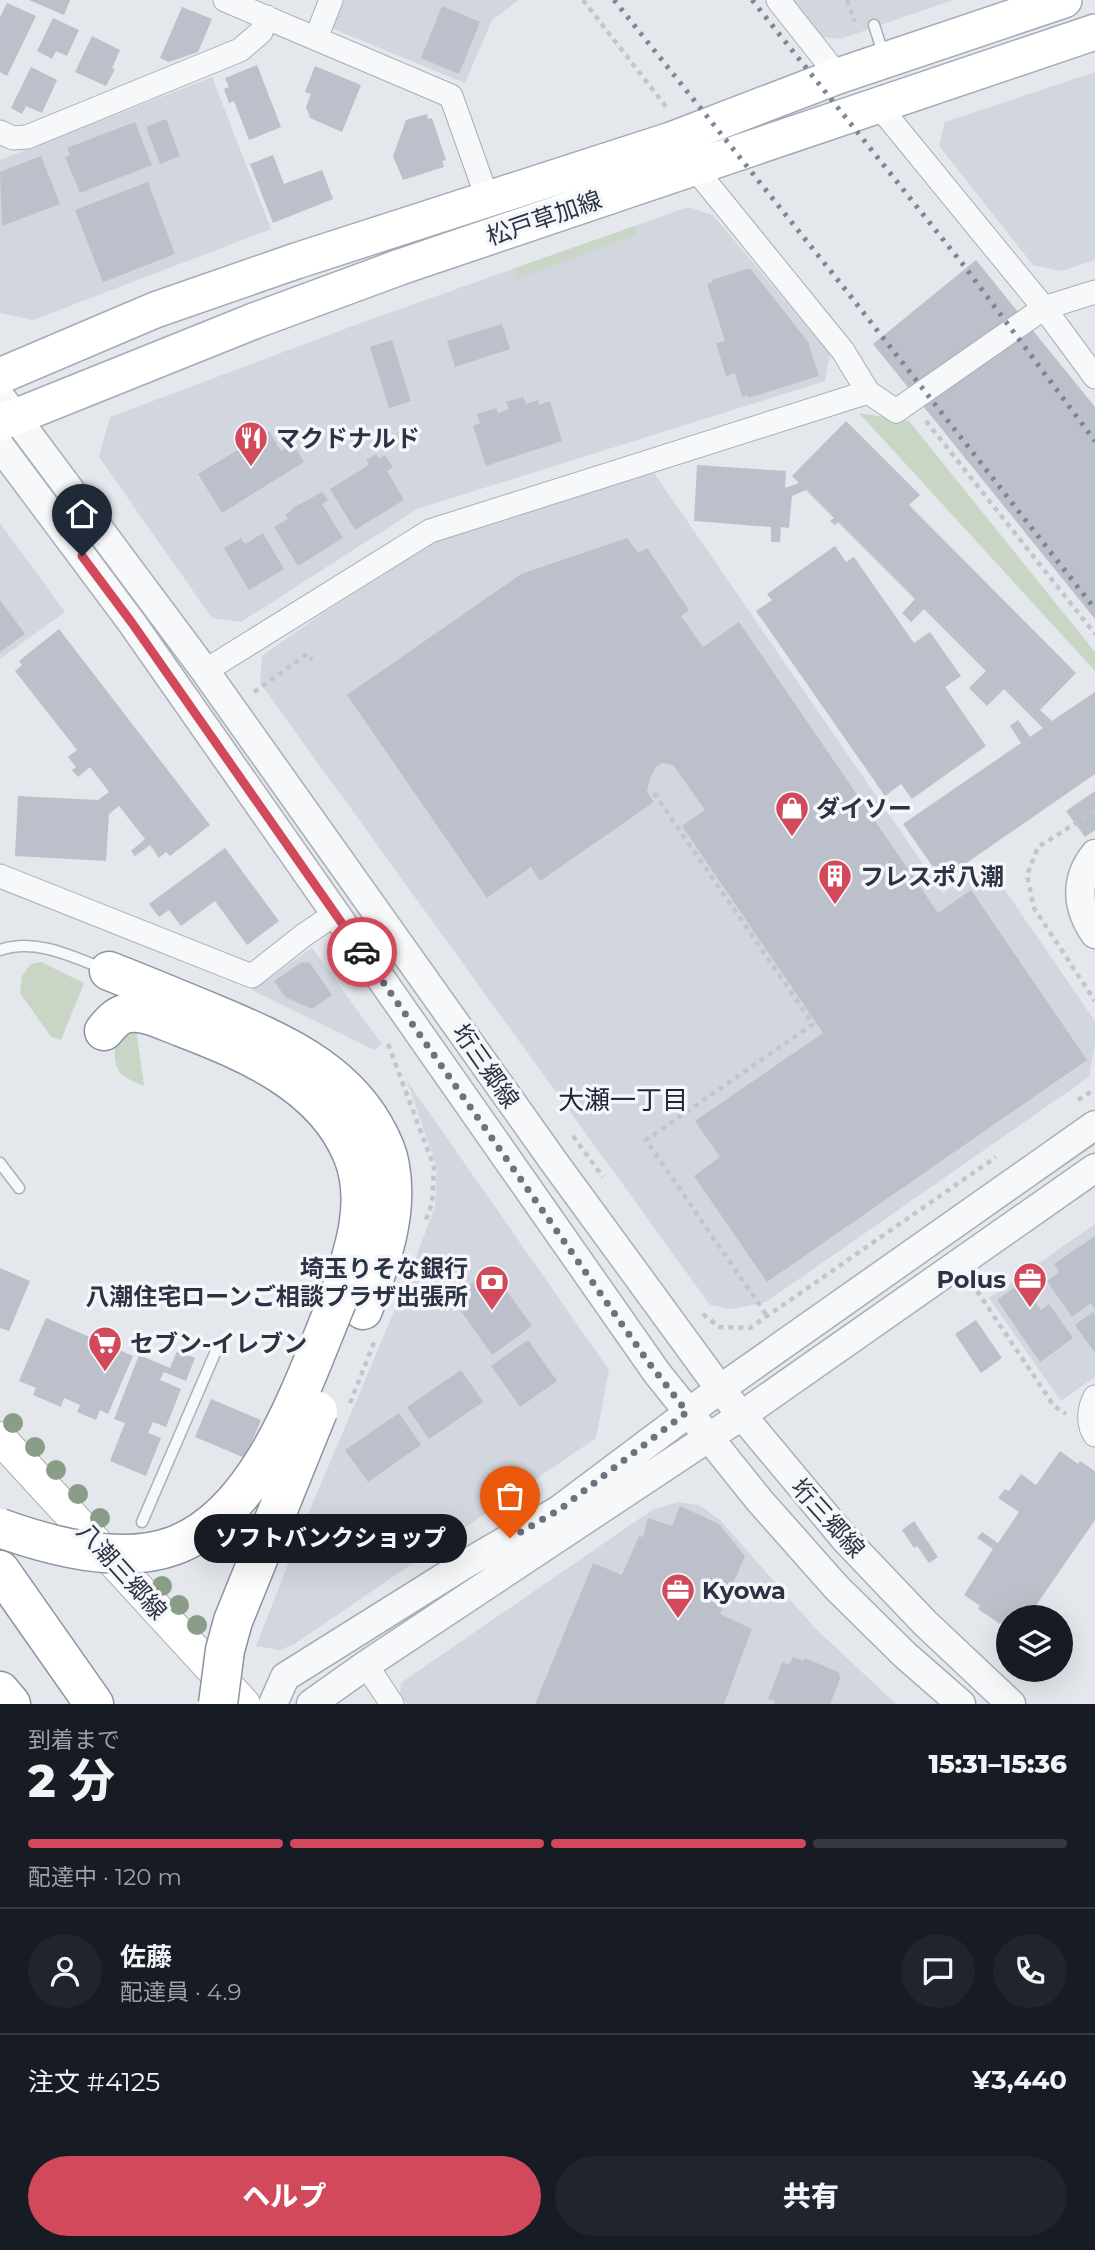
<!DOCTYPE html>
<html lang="ja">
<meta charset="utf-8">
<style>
:root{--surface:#171b24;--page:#20242c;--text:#f1f3f6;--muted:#9ea1a6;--line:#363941;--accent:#d1495b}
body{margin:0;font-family:Montserrat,"Noto Sans JP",sans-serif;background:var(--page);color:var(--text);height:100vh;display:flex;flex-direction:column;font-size:26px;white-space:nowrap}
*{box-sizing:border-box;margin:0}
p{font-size:23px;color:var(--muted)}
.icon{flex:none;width:38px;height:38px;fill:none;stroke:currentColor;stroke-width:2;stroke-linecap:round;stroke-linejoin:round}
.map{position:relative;height:1704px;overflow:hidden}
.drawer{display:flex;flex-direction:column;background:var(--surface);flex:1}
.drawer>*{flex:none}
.tools{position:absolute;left:996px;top:1605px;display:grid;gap:14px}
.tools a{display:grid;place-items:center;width:77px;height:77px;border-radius:50%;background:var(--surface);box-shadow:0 7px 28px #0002;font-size:35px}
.pin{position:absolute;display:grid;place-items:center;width:60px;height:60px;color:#fff;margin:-72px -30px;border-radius:50% 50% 50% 0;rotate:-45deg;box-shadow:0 0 7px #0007}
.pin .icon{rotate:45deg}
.courier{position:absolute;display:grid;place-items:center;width:70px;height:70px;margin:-35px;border:5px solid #d1495b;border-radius:50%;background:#fff;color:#222;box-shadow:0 2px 9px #0007}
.bubble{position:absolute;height:49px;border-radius:24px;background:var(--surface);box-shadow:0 7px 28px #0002;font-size:23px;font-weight:800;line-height:49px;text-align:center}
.summary em{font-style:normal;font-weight:800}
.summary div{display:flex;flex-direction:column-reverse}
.summary{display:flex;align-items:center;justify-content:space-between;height:119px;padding:0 28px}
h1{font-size:46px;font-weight:800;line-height:52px}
.bar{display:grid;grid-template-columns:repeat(4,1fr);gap:10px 7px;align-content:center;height:84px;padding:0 28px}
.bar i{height:9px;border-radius:5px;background:var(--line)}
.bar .on{background:var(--accent)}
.bar p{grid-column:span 4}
.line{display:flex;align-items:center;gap:18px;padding:0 28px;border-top:2px solid var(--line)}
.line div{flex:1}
.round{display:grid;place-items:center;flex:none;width:74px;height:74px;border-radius:37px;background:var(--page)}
.primary-button{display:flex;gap:14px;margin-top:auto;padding:14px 28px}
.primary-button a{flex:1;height:80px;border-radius:42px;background:var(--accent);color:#fff;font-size:28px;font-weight:800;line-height:80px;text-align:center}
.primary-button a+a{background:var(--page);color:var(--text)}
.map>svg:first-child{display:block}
.built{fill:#d2d6de}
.green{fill:#c9d6c5}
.building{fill:#bbc0ca}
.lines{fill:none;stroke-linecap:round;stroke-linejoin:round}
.service-casing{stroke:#a9aeb7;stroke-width:13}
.minor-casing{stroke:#a9aeb7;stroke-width:25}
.tertiary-casing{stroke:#a9aeb7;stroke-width:31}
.secondary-casing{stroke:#a9aeb7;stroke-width:34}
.primary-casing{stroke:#a3abb8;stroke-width:38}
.motorway-casing{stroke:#8b94a3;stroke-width:41}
.path{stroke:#c2c5cb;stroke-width:4.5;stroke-dasharray:5 5;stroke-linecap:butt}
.service{stroke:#f7f8fa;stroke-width:10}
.minor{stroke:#f7f8fa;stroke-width:23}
.tertiary{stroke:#f7f8fa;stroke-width:28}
.secondary{stroke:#fff;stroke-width:32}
.primary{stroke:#fff;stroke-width:35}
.motorway{stroke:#fff;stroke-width:38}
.rail{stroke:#7d8696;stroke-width:5;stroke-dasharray:3.5 7;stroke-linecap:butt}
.motorway-bridge-casing{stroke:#8b94a3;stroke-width:41;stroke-linecap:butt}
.motorway-bridge{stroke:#fff;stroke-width:38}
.tree{fill:#899d89}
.done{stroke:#6c737f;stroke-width:7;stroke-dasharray:0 12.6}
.route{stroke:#d1495b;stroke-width:9}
.labels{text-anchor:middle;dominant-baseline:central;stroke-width:7;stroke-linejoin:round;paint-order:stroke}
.street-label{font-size:24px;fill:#2b3445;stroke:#f4f6f9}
.poi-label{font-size:24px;font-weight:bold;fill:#2b3445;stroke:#f4f6f9;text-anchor:start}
.neighbourhood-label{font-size:26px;fill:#1d2536;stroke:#f4f6f9}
</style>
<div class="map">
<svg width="1095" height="1704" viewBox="0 0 1095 1704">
<rect width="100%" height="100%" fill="#e4e7ec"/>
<!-- built -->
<path class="built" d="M343,0H519L492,20L465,83L331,28Z
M794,0H953L840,39L822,37Z
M1095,72V260L1061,271L1033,265L939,146L945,122Z
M212,77L271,229L33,320L0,313V160Z
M688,207L713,215L830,354L825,381L417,509L241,622L212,618L99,457L110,417L358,324Z
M654,473L943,893L987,864L1095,1021V1045L1089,1077L766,1302L731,1309L710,1305L260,683L262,656L323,613L435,542Z
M0,523L65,612L0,659Z
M312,948L382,1044L374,1050L252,990Z
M407,1081L609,1370L596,1438L293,1645L279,1650L256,1646L303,1526L404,1288L435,1207L437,1168Z
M1095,1224V1377L1061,1401L989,1298Z
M678,1502L699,1505L720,1520L816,1629L896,1704H407L400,1695L401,1683L652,1510Z"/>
<!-- green -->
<path class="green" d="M635,226L638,234L518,279L515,268Z
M859,413L909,421L1095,652V671Z
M41,962L84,983L61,1040L51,1037L20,993L22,976L31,964Z
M136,1027L144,1086C119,1076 113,1072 115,1043Z
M1095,1138V1145L963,1236L960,1233Z"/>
<!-- building -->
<path class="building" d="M29,0H70L64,15Z
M7,3L36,16L7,76L0,72V17Z
M442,6L480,22L459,74L421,58Z
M182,7L212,19L198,52L169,62L160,58Z
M53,18L79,30L67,56L56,51L52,59L37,51Z
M92,36L120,50L112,68L115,69L106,86L75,72Z
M257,65L281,127L249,140L234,101L229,103L224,89L229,87L225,78Z
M315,66L361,85L342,132L310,118L306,107L311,94L305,92Z
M31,67L57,80L42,113L26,106L22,114L11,108Z
M427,114L428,119L432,118L446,160L442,161L444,167L403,180L393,156L406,120Z
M166,119L180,156L160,164L146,127Z
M135,122L152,165L80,193L65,157L70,155L67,148Z
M273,155L284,184L322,170L333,199L273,223L250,164Z
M41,156L60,204L2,226L0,172Z
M148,182L175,254L103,282L75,210Z
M976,260L1095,407V619L873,344Z
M750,268L808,342L819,376L748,398L747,395L742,397L735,373L726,376L716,343L725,341L707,284L712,282V280Z
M502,324L510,349L455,367L447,341Z
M392,340L411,401L389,408L370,347Z
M523,397L526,404L538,400L539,405L550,401L562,441L486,466L473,426L480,423L477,414L496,408L498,413L509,409L506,402Z
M846,421L920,495L909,505L1076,673L1040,710L1052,721L1095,692V774L942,880L903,824L1021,743L1010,726L1018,720L1030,737L1043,728L1004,689L987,706L969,688L986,671L924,609L911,622L902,613L915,599L838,522L835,525L830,521L834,518L806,490L792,496L789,528L781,527L780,542H771V527L694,521L697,465L786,471L785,488L799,483L792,476Z
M269,431L281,451L293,444L304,462L222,513L198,474Z
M376,454L379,459L385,455L393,467L387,471L404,500L355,530L330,489L369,465L366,460Z
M322,492L328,500L322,504L343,538L298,566L274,527L288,519L285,515L292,510L291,509Z
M263,533L284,569L249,590L224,548L241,538L245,544Z
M627,538L638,553L647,548L689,610L681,616L703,647L739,622L938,913L971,890L1087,1060L767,1282L694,1176L720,1157L695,1121L823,1033L682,826L705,810L673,765L662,763L656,767L650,778L647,792L654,802L540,881L531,867L487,898L347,695L521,574Z
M835,546L846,562L854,557L914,643L930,632L961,676L945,687L986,746L912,799L901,784L885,796L756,611L772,600L767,594Z
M0,600L25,634L0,652Z
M59,629L210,825L170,856L166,852L159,858L150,845L135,856L131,851L145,839L119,806L109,814L106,861L15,856L18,796L98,800L109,792L90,767L78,777L72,770L76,767L68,757L77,750L15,671L22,665L19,661Z
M1095,791V830L1085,837L1066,811Z
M225,848L279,921L247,945L215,901L181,926L169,910L159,917L149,904Z
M302,962L310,963L332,995L312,1009L285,997L274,981Z
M1095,1236V1309L1091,1303L1072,1317L1047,1281L1059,1272L1054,1264Z
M0,1268L30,1281L9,1331L0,1328Z
M491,1269L532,1326L492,1355L451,1297Z
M1022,1282L1041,1310L1049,1304L1073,1338L1040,1362L997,1300Z
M1093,1312L1095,1316V1353L1075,1325Z
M46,1318L133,1356L108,1414L100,1410L96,1420L77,1412L80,1405L64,1398L61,1407L33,1395L36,1388L19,1381Z
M976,1320L1002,1358L981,1373L955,1334Z
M528,1340L557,1381L520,1407L491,1366Z
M177,1351L195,1358L186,1381L164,1372L160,1380L181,1389L166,1427L153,1422L148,1433L161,1438L146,1476L110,1461L125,1423L114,1419L139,1355L170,1368Z
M461,1370L483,1402L429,1439L407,1407Z
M211,1399L261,1420L245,1458L195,1437Z
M399,1413L421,1445L368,1482L345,1450Z
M1060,1451L1078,1464L1080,1461L1095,1471V1520L1028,1617H1008V1625L1002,1621L1000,1624L978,1609L980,1606L964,1595L993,1549L977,1538L982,1532L998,1543L1019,1512L998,1498L1005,1489L1009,1491L1021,1474L1036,1485Z
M680,1506L719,1524L745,1556L720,1614L752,1629L724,1704H535L593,1563L622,1575L639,1536L643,1537L648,1518L672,1526Z
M914,1521L938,1557L929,1563L917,1546L914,1548L902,1530Z
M793,1657L803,1661L805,1658L840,1673L838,1676L841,1677L830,1704H773L775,1701L768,1699L781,1665L783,1662L789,1665Z"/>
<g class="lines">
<!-- service casing -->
<g class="service-casing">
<path id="service" d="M874,25L884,56
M0,950C35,938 71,956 104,969
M0,1163L19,1188
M142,1522L219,1344"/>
</g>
<!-- minor casing -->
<g class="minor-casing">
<path id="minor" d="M225,0L451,96L488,200
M778,0L838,76
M316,38L331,0
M878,105L1044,308L1095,377
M0,132L13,138L27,137L240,50L261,32L267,17
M868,392L896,411L1044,308L1095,292
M205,671L430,531L868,392L843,351L688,160
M0,876L252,976L304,935L335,914
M1095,1397C1089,1408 1087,1424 1095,1435
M366,1665L392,1704"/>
</g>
<!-- tertiary casing -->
<g class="tertiary-casing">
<path id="tertiary" d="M0,396L205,671L554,1162L720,1389L845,1539L925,1623L1011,1704
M0,446L132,623L657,1373L759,1500L837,1588L905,1655L961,1704
M1095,854C1074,880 1077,908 1095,934
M273,1704L285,1677L462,1566L559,1510L720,1389L1095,1125
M311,1704L366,1665L741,1416L1095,1168"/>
</g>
<!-- secondary casing -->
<g class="secondary-casing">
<path id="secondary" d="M0,1438L244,1704"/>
</g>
<!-- primary casing -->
<g class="primary-casing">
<path id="primary" d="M0,376L155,310L296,261L671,140L838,76L1064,0
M0,423L254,321L400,267L1095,32"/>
</g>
<!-- motorway casing -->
<g class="motorway-casing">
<path id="motorway" d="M109,971C145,985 181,1000 217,1015C278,1041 340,1067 374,1126C381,1138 388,1152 390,1166C399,1216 380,1264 363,1310
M104,1031C110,1024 115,1017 124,1014C143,1009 164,1021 181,1027C246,1052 323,1084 352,1154C372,1201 353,1254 338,1299
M0,1570L94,1704
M0,1691L11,1704"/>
</g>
<!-- path -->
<path class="path" d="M583,0L667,108
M847,0L855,22
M926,421L1095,634
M254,692L307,654L312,660
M654,793L813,1024L646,1140L767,1316
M1095,811L1038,847L1027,875L1034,908L1095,1001
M388,1044L434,1167L432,1204L425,1222
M1078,1100L1095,1089
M573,1136L603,1177
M977,1291L1054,1406L1066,1414
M703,1314L719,1327L750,1328L996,1157
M350,1403L375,1340"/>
<!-- service -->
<use href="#service" class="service"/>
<!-- minor -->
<use href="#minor" class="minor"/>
<!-- tertiary -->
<use href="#tertiary" class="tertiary"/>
<!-- secondary -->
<use href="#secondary" class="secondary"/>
<!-- primary -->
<use href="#primary" class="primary"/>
<!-- motorway -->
<use href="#motorway" class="motorway"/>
<!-- rail -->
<path class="rail" d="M614,0L841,284L1095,609
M752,0L965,267L1095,441"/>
<!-- motorway-bridge casing -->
<g class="motorway-bridge-casing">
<path id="motorway-bridge" d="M0,1528C50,1546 121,1565 173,1546C262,1514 304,1380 338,1299
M218,1704L225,1650L233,1621L318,1411"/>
</g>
<!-- motorway-bridge -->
<use href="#motorway-bridge" class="motorway-bridge"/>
</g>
<!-- trees -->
<g class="tree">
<circle cx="13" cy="1423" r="10"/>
<circle cx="35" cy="1447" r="10"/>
<circle cx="56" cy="1470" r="10"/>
<circle cx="78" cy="1494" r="10"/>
<circle cx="100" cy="1518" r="10"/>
<circle cx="162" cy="1586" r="10"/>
<circle cx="179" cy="1605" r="10"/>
<circle cx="197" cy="1625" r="10"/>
</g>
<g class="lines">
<!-- done -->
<path class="done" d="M362,952L649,1363L687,1412L559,1510L510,1538"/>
<!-- route -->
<path class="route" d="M82,556L132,623L362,952"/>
</g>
<!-- icons -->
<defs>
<g id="restaurant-pin" transform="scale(1.75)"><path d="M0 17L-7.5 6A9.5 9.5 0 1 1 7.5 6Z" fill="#d1495b" stroke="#f4f6f9"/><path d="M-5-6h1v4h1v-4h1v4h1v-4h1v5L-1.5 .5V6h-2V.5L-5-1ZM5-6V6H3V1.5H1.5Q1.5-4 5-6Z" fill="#fff"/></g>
<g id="shop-pin" transform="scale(1.75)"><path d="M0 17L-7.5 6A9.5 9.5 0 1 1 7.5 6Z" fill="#d1495b" stroke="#f4f6f9"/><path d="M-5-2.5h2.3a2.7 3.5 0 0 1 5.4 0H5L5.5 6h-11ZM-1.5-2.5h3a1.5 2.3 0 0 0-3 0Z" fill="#fff"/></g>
<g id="building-pin" transform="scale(1.75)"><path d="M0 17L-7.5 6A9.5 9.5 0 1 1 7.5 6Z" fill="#d1495b" stroke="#f4f6f9"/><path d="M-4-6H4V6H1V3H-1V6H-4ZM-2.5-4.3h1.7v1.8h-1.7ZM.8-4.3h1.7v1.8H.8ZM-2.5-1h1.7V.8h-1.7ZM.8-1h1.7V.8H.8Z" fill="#fff"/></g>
<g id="office-pin" transform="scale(1.75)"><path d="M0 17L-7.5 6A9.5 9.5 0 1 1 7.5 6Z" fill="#d1495b" stroke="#f4f6f9"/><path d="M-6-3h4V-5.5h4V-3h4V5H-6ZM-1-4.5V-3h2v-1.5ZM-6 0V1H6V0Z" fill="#fff"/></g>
<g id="bank-pin" transform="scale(1.75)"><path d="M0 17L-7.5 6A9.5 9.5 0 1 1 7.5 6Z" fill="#d1495b" stroke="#f4f6f9"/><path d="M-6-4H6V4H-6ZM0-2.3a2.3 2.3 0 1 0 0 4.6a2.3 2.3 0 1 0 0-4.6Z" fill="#fff"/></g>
<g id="supermarket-pin" transform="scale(1.75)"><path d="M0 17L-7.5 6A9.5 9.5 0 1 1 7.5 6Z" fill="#d1495b" stroke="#f4f6f9"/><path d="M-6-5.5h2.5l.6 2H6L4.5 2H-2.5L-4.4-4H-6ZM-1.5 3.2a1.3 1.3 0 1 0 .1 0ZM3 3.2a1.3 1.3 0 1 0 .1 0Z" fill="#fff"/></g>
</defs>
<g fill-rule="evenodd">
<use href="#restaurant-pin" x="251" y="438"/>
<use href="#shop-pin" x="792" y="808"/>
<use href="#building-pin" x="835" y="876"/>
<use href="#office-pin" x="1030" y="1279"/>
<use href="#bank-pin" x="492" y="1282"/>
<use href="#supermarket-pin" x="105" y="1343"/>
<use href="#office-pin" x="678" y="1590"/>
</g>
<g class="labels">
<!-- street labels -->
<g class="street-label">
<text transform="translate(544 218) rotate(-19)">松戸草加線</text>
<text transform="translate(486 1066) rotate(55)">垳三郷線</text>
<text transform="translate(828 1518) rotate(48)">垳三郷線</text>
<text transform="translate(122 1571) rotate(48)">八潮三郷線</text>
</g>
<!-- poi labels -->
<g class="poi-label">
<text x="276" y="438">マクドナルド</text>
<text x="816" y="808">ダイソー</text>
<text x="860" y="876">フレスポ八潮</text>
<text x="468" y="1268" text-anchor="end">埼玉りそな銀行<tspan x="468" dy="28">八潮住宅ローンご相談プラザ出張所</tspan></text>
<text x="1006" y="1279" text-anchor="end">Polus</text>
<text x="130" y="1343">セブン-イレブン</text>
<text x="702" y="1590">Kyowa</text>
</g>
<!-- neighbourhood labels -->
<g class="neighbourhood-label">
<text x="623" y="1100">大瀬一丁目</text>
</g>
</g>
</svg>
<div class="tools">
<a><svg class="icon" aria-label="layers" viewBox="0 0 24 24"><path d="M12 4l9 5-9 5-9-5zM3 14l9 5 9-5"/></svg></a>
</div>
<div class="pin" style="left:510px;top:1538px;background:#ea580c"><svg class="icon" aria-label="bag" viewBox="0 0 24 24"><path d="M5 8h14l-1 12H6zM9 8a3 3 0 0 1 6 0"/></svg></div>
<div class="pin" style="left:82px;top:556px;background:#1f2937"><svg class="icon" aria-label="home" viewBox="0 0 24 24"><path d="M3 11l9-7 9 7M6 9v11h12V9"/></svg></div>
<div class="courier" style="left:362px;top:952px"><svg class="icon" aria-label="car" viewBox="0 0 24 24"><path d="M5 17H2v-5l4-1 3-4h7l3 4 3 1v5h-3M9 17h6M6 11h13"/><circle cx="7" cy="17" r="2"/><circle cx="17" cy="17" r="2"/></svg></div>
<div class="bubble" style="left:194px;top:1514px;width:273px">ソフトバンクショップ</div>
</div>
<section class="drawer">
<div class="summary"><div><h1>2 分</h1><p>到着まで</p></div><em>15:31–15:36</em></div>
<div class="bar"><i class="on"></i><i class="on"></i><i class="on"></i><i></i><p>配達中 · 120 m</p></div>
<div class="line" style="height:126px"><a class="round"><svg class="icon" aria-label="person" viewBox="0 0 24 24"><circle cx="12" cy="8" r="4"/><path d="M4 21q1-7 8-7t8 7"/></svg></a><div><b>佐藤</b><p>配達員 · 4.9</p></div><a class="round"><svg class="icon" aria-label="chat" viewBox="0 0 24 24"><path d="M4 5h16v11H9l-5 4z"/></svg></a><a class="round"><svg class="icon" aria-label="phone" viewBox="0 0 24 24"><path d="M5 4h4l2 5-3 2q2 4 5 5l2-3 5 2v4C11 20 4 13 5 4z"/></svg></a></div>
<div class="line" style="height:91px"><div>注文 #4125</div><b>¥3,440</b></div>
<div class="primary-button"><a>ヘルプ</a><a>共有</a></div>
</section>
